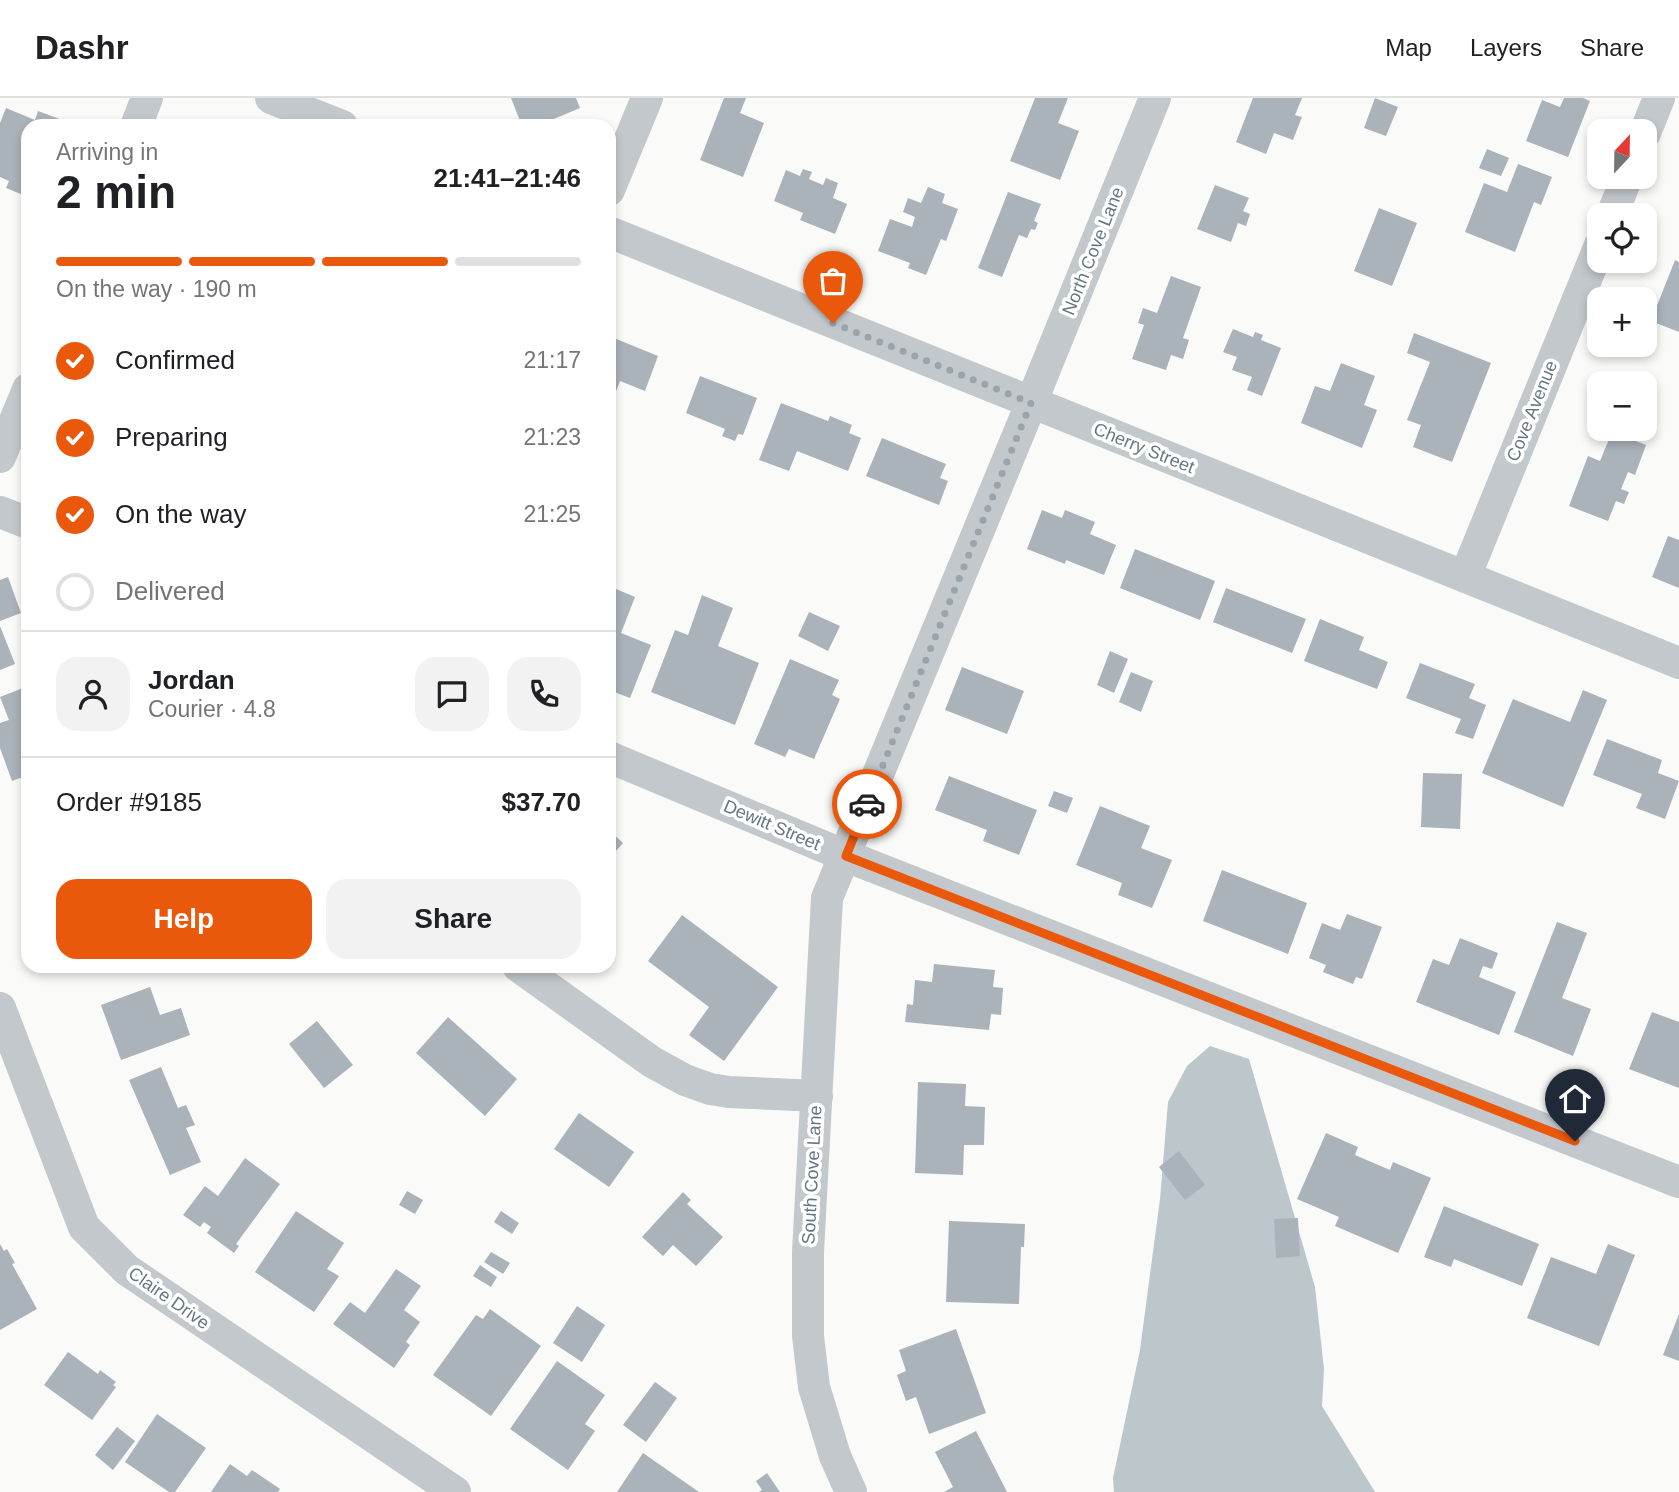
<!DOCTYPE html>
<meta charset="utf-8">
<style>
:root{--surface:#fff;--page:#f2f2f2;--text:#202124;--muted:#757577;--line:#e0e0e0;--accent:#ea580c}
body{margin:0;font-family:Arial,sans-serif;background:var(--page);color:var(--text);height:100vh;display:flex;flex-direction:column;font-size:26px;white-space:nowrap}
*{box-sizing:border-box;margin:0}
p{font-size:23px;color:var(--muted)}
.icon{flex:none;width:38px;height:38px;fill:none;stroke:currentColor;stroke-width:2;stroke-linecap:round;stroke-linejoin:round}
.map{position:relative;flex:1;overflow:hidden}
.panel{position:absolute;left:21px;top:21px;width:595px;height:854px;display:flex;flex-direction:column;background:var(--surface);border-radius:21px;box-shadow:0 4px 10px #0003}
.panel>*{flex:none}
.needle{width:46px;rotate:22deg}
.tools{position:absolute;left:1587px;top:21px;display:grid;gap:14px}
.tools a{display:grid;place-items:center;width:70px;height:70px;border-radius:14px;background:var(--surface);box-shadow:0 4px 10px #0003;font-size:35px}
.pin{position:absolute;display:grid;place-items:center;width:60px;height:60px;color:#fff;margin:-72px -30px;border-radius:50% 50% 50% 0;rotate:-45deg;box-shadow:0 0 7px #0007}
.pin .icon{rotate:45deg}
.courier{position:absolute;display:grid;place-items:center;width:70px;height:70px;margin:-35px;border:5px solid #ea580c;border-radius:50%;background:#fff;color:#222;box-shadow:0 2px 9px #0007}
.summary em{font-style:normal;font-weight:700}
.summary div{display:flex;flex-direction:column-reverse}
.summary{display:flex;align-items:center;justify-content:space-between;height:119px;padding:0 35px}
h1{font-size:46px;font-weight:700;line-height:52px}
.bar{display:grid;grid-template-columns:repeat(4,1fr);gap:10px 7px;align-content:center;height:84px;padding:0 35px}
.bar i{height:9px;border-radius:5px;background:var(--line)}
.bar .on{background:var(--accent)}
.bar p{grid-column:span 4}
.line{display:flex;align-items:center;gap:18px;padding:0 35px;border-top:2px solid var(--line)}
.line div{flex:1}
.round{display:grid;place-items:center;flex:none;width:74px;height:74px;border-radius:21px;background:var(--page)}
ol{padding:0 35px;list-style:none}
li{display:flex;align-items:center;gap:21px;height:77px}
li p{margin-inline-start:auto}
li .icon{padding:7px;border-radius:50%;background:var(--accent);color:#fff;stroke-width:4}
li:last-child{color:var(--muted)}
li i{width:38px;height:38px;border:4px solid var(--line);border-radius:50%}
.cta{display:flex;gap:14px;margin-top:auto;padding:14px 35px}
.cta a{flex:1;height:80px;border-radius:21px;background:var(--accent);color:#fff;font-size:28px;font-weight:700;line-height:80px;text-align:center}
.cta a+a{background:var(--page);color:var(--text)}
header{display:flex;align-items:center;gap:42px;box-sizing:border-box;height:98px;padding:0 35px;background:var(--surface);border-bottom:2px solid var(--line)}
header strong{font-size:33px}
nav{display:flex;gap:38px;margin-inline-start:auto;font-size:24px}
.map>svg:first-child{display:block}
.water{fill:#bbc7cb}
.building{fill:#aab3b9}
.lines{fill:none;stroke-linecap:round;stroke-linejoin:round}
.minor{stroke:#c3c8cc;stroke-width:32}
.done{stroke:#99a4ac;stroke-width:7;stroke-dasharray:0 12.6}
.route{stroke:#ea580c;stroke-width:9}
.labels{text-anchor:middle;dominant-baseline:central;stroke-width:7;stroke-linejoin:round;paint-order:stroke}
.street-label{font-size:18px;fill:#657683;stroke:#fff}
</style>
<header>
<strong>Dashr</strong>
<nav><a>Map</a><a>Layers</a><a>Share</a></nav>
</header>
<div class="map">
<svg width="1679" height="1394" viewBox="0 0 1679 1394">
<rect width="100%" height="100%" fill="#fafaf8"/>
<!-- water -->
<path class="water" d="M1210,948L1249,961L1315,1189L1324,1271L1322,1308L1375,1394H1114L1113,1380L1140,1252L1160,1101L1168,1004L1187,968Z"/>
<!-- building -->
<path class="building" d="M511,0H576L580,10L537,28H522Z
M724,0H746L740,15L764,25L743,79L700,62Z
M1035,0H1068L1058,25L1079,33L1060,82L1010,63Z
M1253,0H1302L1295,17L1302,19L1293,42L1274,35L1266,56L1236,44Z
M1375,0L1398,9L1386,38L1364,30Z
M1564,0H1583L1590,3L1568,59L1526,43L1542,2L1560,9Z
M6,10L35,22L38,13L65,23L63,28H28V99L6,90L9,83L0,79V25Z
M1487,51L1509,60L1501,78L1479,70Z
M1518,66L1552,79L1541,107L1534,104L1515,154L1465,134L1484,85L1507,94Z
M803,71L812,74L809,81L823,87L826,80L838,85L833,100L847,106L835,136L800,122L803,115L774,103L786,72L800,78Z
M1215,87L1249,100L1243,113L1250,116L1246,128L1238,125L1231,144L1197,131Z
M928,89L945,96L942,105L958,111L946,143L941,141L926,177L908,170L910,165L878,153L890,121L912,129L915,119L903,114L908,100L921,105Z
M1008,94L1041,106L1034,123L1038,125L1035,132L1031,131L1027,140L1019,137L1002,179L978,170Z
M1379,110L1417,125L1392,188L1354,173Z
M1675,162L1679,164V234L1651,223Z
M1171,178L1201,189L1183,240L1189,242L1183,261L1171,257L1166,272L1132,261L1144,227L1138,225L1143,210L1157,215Z
M1233,231L1253,239L1255,234L1263,237L1261,242L1281,250L1262,298L1247,292L1252,279L1232,272L1237,259L1223,254Z
M1414,235L1491,265L1452,364L1413,349L1421,327L1407,322L1430,264L1407,255Z
M609,238L658,258L645,293L620,283L609,312Z
M1341,265L1375,278L1364,307L1377,312L1362,350L1301,325L1315,288L1330,293Z
M700,278L757,300L743,337L738,336L735,343L722,338L725,331L686,315Z
M781,305L828,323L830,318L852,327L849,335L861,340L848,373L797,353L789,373L759,362Z
M1612,334L1646,347L1635,377L1628,374L1621,391L1629,394L1624,406L1616,403L1608,423L1569,408L1588,358L1600,363Z
M882,340L946,366L940,380L948,383L939,407L866,378Z
M1042,412L1062,420L1065,412L1095,424L1090,436L1116,447L1104,477L1066,462L1065,466L1027,451Z
M1668,438L1679,442V490L1652,479Z
M1135,451L1215,483L1200,522L1120,490Z
M8,479L21,515L0,523V482Z
M609,488L635,499L621,535L651,547L630,600L609,592Z
M1226,490L1306,521L1292,555L1213,524Z
M702,497L733,510L718,548L759,565L735,627L651,594L675,532L688,537Z
M809,514L840,528L828,553L798,538Z
M1320,521L1364,539L1359,552L1388,564L1377,591L1304,563Z
M0,528L15,566L0,572Z
M1110,553L1128,561L1114,595L1097,587Z
M790,561L839,582L832,597L840,601L814,661L789,651L785,659L754,646Z
M1420,565L1475,586L1469,600L1486,607L1473,641L1455,635L1461,621L1406,600Z
M962,569L1024,593L1007,636L945,612Z
M1131,574L1153,583L1141,614L1119,604Z
M28,588V677L12,683L0,650V625L9,622L0,599Z
M1583,592L1607,602L1563,709L1482,675L1513,601L1570,624Z
M1607,641L1662,662L1658,675L1679,683L1665,721L1636,710L1642,696L1593,677Z
M1423,675L1462,676L1460,731L1421,729Z
M949,678L1037,712L1019,757L983,743L987,732L935,712Z
M1054,693L1073,700L1067,715L1048,708Z
M1100,708L1150,728L1141,750L1172,762L1152,810L1118,797L1122,785L1076,767Z
M609,732L623,745L609,761Z
M1222,772L1307,805L1288,856L1203,823Z
M1347,816L1382,829L1362,881L1356,879L1353,886L1323,874L1326,867L1309,860L1322,825L1340,832Z
M682,817L778,889L724,963L689,937L709,909L648,863Z
M1557,824L1587,835L1562,900L1591,911L1573,958L1514,934Z
M1460,840L1498,855L1492,871L1483,868L1479,879L1516,894L1499,937L1416,904L1433,861L1449,867Z
M934,866L995,872L993,889L1003,890L1001,917L991,916L989,932L905,924L907,906L913,907L915,882L932,884Z
M150,889L160,917L181,910L190,937L121,962L101,907Z
M1652,914L1679,924V990L1629,971Z
M448,919L517,981L485,1018L416,955Z
M317,923L353,967L324,990L289,946Z
M161,969L178,1010L186,1007L195,1027L186,1030L201,1064L170,1077L129,982Z
M918,984L966,986L965,1008L985,1009L984,1047H964L963,1077L915,1075Z
M579,1015L634,1054L609,1089L554,1051Z
M1326,1035L1358,1049L1355,1057L1390,1072L1393,1064L1431,1080L1398,1155L1335,1128L1339,1119L1297,1101Z
M1179,1053L1205,1087L1185,1102L1159,1069Z
M245,1060L280,1086L236,1146L239,1148L234,1155L207,1135L211,1129L204,1124L200,1129L183,1117L205,1088L218,1098Z
M407,1093L423,1102L415,1116L399,1107Z
M683,1094L691,1102L687,1106L723,1139L696,1168L673,1147L663,1158L642,1139Z
M1444,1108L1539,1146L1522,1188L1454,1161L1451,1169L1424,1159Z
M296,1113L344,1145L327,1171L339,1178L314,1214L255,1174Z
M501,1113L519,1125L512,1136L494,1124Z
M1298,1120L1300,1158L1276,1160L1274,1121Z
M949,1123L1025,1126L1024,1149H1021L1019,1206L946,1204Z
M0,1146L4,1153L7,1151L15,1165L12,1166L37,1211L0,1232Z
M1608,1146L1635,1157L1599,1248L1527,1220L1551,1159L1596,1176Z
M491,1154L510,1165L503,1176L484,1164Z
M480,1167L497,1179L491,1189L473,1178Z
M396,1171L421,1188L404,1212L420,1224L406,1244L410,1247L394,1270L333,1226L350,1204L365,1215Z
M577,1208L605,1227L582,1264L553,1245Z
M490,1211L541,1248L491,1318L433,1277L476,1217L483,1221Z
M1679,1216V1263L1663,1257Z
M956,1231L986,1315L929,1336L916,1299L906,1303L897,1277L906,1273L899,1252Z
M68,1254L98,1276L100,1272L116,1284L113,1287L116,1289L92,1322L44,1287Z
M557,1263L605,1297L585,1326L595,1333L568,1372L510,1331Z
M655,1284L677,1300L646,1344L623,1327Z
M157,1316L206,1350L175,1394H169L125,1364Z
M117,1329L135,1343L113,1372L95,1357Z
M976,1333L1007,1394H944L953,1389L935,1354Z
M643,1355L699,1394H617Z
M230,1366L247,1378L252,1372L280,1391L278,1394H211Z
M767,1375L780,1394H759L762,1392L756,1383Z"/>
<g class="lines">
<!-- minor -->
<path class="minor" d="M271,0L342,28
M136,28L147,0
M1645,35L1659,0
M609,92L647,0
M1612,117L1627,79
M609,134L1679,565
M0,359L28,291
M0,414L28,425
M1465,479L1600,147
M609,659L846,758L1679,1084
M518,868L652,964L685,982L710,991L729,994L817,998
M0,910L84,1129L127,1172L455,1394
M851,1394L835,1358L814,1289L808,1238V1154L827,800L1023,325L1155,0"/>
</g>
<g class="lines">
<!-- done -->
<path class="done" d="M833,225L1031,305L867,706"/>
<!-- route -->
<path class="route" d="M867,706L846,758L1575,1043"/>
</g>
<g class="labels">
<!-- street labels -->
<g class="street-label">
<text transform="translate(1093 153) rotate(-68)">North Cove Lane</text>
<text transform="translate(1532 313) rotate(-68)">Cove Avenue</text>
<text transform="translate(1144 350) rotate(22)">Cherry Street</text>
<text transform="translate(772 727) rotate(23)">Dewitt Street</text>
<text transform="translate(812 1077) rotate(-87)">South Cove Lane</text>
<text transform="translate(169 1200) rotate(35)">Claire Drive</text>
</g>
</g>
</svg>
<div class="tools">
<a><svg class="needle" viewBox="-14 -14 28 28"><path d="M0-13l5 13h-10z" fill="#e53935"/><path d="M0 13l5-13h-10z" fill="#757577"/></svg></a>
<a><svg class="icon" aria-label="locate" viewBox="0 0 24 24"><circle cx="12" cy="12" r="6"/><path d="M12 2v4M12 18v4M2 12h4M18 12h4"/></svg></a>
<a>+</a>
<a>−</a>
</div>
<div class="pin" style="left:833px;top:225px;background:#ea580c"><svg class="icon" aria-label="bag" viewBox="0 0 24 24"><path d="M5 8h14l-1 12H6zM9 8a3 3 0 0 1 6 0"/></svg></div>
<div class="pin" style="left:1575px;top:1043px;background:#1f2937"><svg class="icon" aria-label="home" viewBox="0 0 24 24"><path d="M3 11l9-7 9 7M6 9v11h12V9"/></svg></div>
<div class="courier" style="left:867px;top:706px"><svg class="icon" aria-label="car" viewBox="0 0 24 24"><path d="M5 17H2v-5l4-1 3-4h7l3 4 3 1v5h-3M9 17h6M6 11h13"/><circle cx="7" cy="17" r="2"/><circle cx="17" cy="17" r="2"/></svg></div>
<section class="panel">
<div class="summary"><div><h1>2 min</h1><p>Arriving in</p></div><em>21:41–21:46</em></div>
<div class="bar"><i class="on"></i><i class="on"></i><i class="on"></i><i></i><p>On the way · 190 m</p></div>
<ol>
<li><svg class="icon" aria-label="check" viewBox="0 0 24 24"><path d="M5 12l5 5 9-10"/></svg>Confirmed<p>21:17</p></li>
<li><svg class="icon" aria-label="check" viewBox="0 0 24 24"><path d="M5 12l5 5 9-10"/></svg>Preparing<p>21:23</p></li>
<li><svg class="icon" aria-label="check" viewBox="0 0 24 24"><path d="M5 12l5 5 9-10"/></svg>On the way<p>21:25</p></li>
<li><i></i>Delivered</li>
</ol>
<div class="line" style="height:126px"><a class="round"><svg class="icon" aria-label="person" viewBox="0 0 24 24"><circle cx="12" cy="8" r="4"/><path d="M4 21q1-7 8-7t8 7"/></svg></a><div><b>Jordan</b><p>Courier · 4.8</p></div><a class="round"><svg class="icon" aria-label="chat" viewBox="0 0 24 24"><path d="M4 5h16v11H9l-5 4z"/></svg></a><a class="round"><svg class="icon" aria-label="phone" viewBox="0 0 24 24"><path d="M5 4h4l2 5-3 2q2 4 5 5l2-3 5 2v4C11 20 4 13 5 4z"/></svg></a></div>
<div class="line" style="height:91px"><div>Order #9185</div><b>$37.70</b></div>
<div class="cta"><a>Help</a><a>Share</a></div>
</section>
</div>
